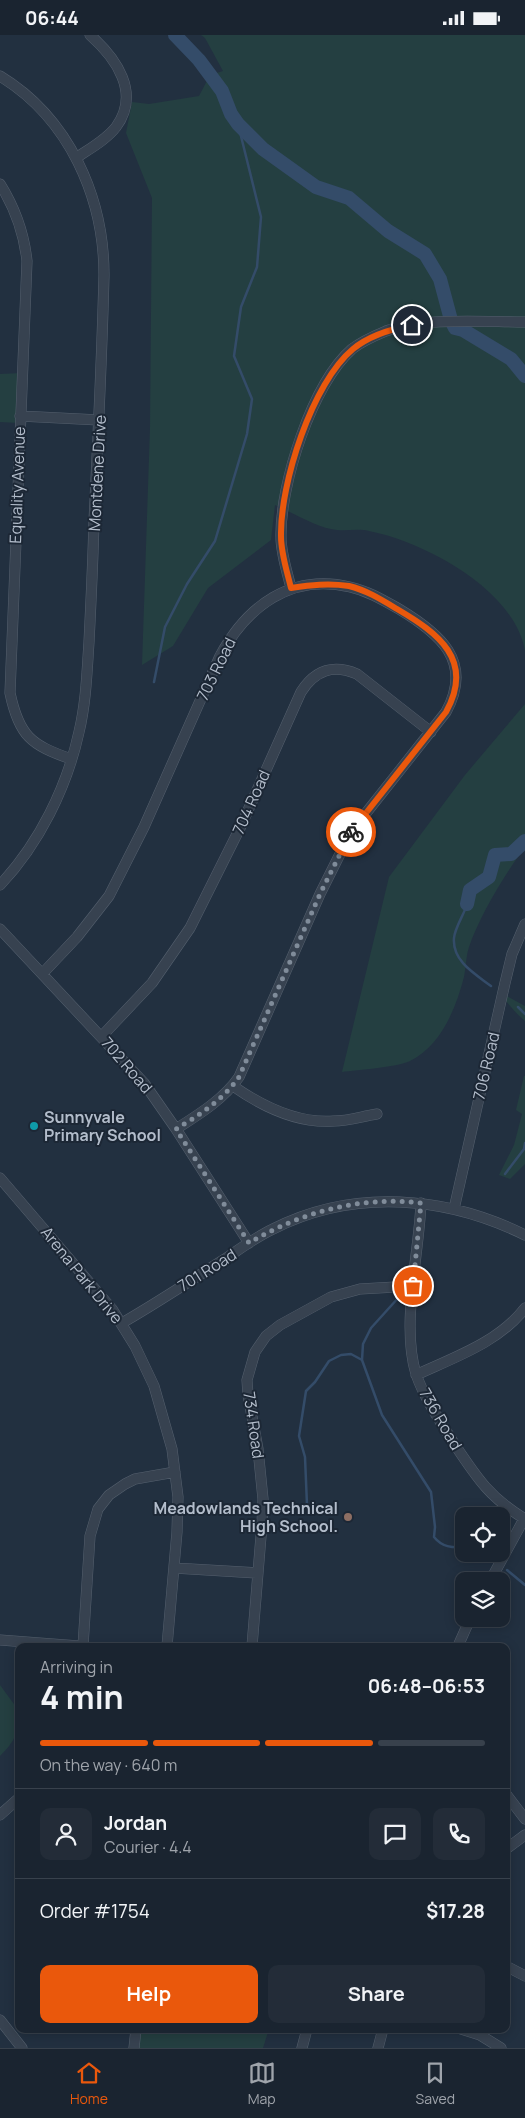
<!DOCTYPE html>
<meta charset="utf-8">
<style>
:root{--surface:#1a2430;--page:#232c38;--text:#f1f3f6;--muted:#9fa4ab;--line:#38414c;--accent:#ea580c}
body{margin:0;font-family:Manrope,sans-serif;background:var(--page);color:var(--text);height:100vh;display:flex;flex-direction:column;font-size:19px;white-space:nowrap}
*{box-sizing:border-box;margin:0}
p{font-size:16px;color:var(--muted)}
.icon{flex:none;width:28px;height:28px;fill:none;stroke:currentColor;stroke-width:2;stroke-linecap:round;stroke-linejoin:round}
.map{position:relative;flex:1;overflow:hidden}
.details{position:absolute;left:15px;top:1608px;width:495px;height:390px;display:flex;flex-direction:column;background:var(--surface);border-radius:10px;box-shadow:0 2px 12px #0003,0 0 0 1px var(--line)}
.details>*{flex:none}
.controls{position:absolute;left:455px;top:1472px;display:grid;gap:10px}
.controls a{display:grid;place-items:center;width:55px;height:55px;border-radius:10px;background:var(--surface);box-shadow:0 2px 12px #0003,0 0 0 1px var(--line);font-size:25px}
.pin{position:absolute;display:grid;place-items:center;width:42px;height:42px;color:#fff;margin:-21px;border:2px solid #fff;border-radius:50%;box-shadow:0 1px 5px #0007}
.courier{position:absolute;display:grid;place-items:center;width:50px;height:50px;margin:-25px;border:4px solid #ea580c;border-radius:50%;background:#fff;color:#222;box-shadow:0 1px 6px #0007}
.overview em{font-style:normal;font-weight:700}
.overview div{display:flex;flex-direction:column-reverse}
.overview{display:flex;align-items:center;justify-content:space-between;height:85px;padding:0 25px}
h1{font-size:32px;font-weight:700;line-height:38px}
.bar{display:grid;grid-template-columns:repeat(4,1fr);gap:8px 5px;align-content:center;height:60px;padding:0 25px}
.bar i{height:6px;border-radius:4px;background:var(--line)}
.bar .current{background:var(--accent)}
.bar p{grid-column:span 4}
.line{display:flex;align-items:center;gap:12px;padding:0 25px;border-top:1px solid var(--line)}
.line div{flex:1}
.round{display:grid;place-items:center;flex:none;width:52px;height:52px;border-radius:10px;background:var(--page)}
.action{display:flex;gap:10px;margin-top:auto;padding:10px 25px}
.action a{flex:1;height:58px;border-radius:10px;background:var(--accent);color:#fff;font-size:20px;font-weight:700;line-height:58px;text-align:center}
.action a+a{background:var(--page);color:var(--text)}
.status{display:flex;justify-content:space-between;align-items:center;height:35px;padding:0 25px;background:var(--surface);direction:ltr}
.status svg{height:14px;fill:currentColor}
.tab-bar{display:flex;justify-content:space-around;align-items:center;height:70px;border-top:1px solid var(--line);background:var(--surface);font-size:14px;color:var(--muted)}
.tab-bar a{display:grid;justify-items:center;gap:2px}
.tab-bar .current{color:var(--accent)}
.map>svg:first-child{display:block}
.green{fill:#243f41}
.lines{fill:none;stroke-linecap:round;stroke-linejoin:round}
.stream{stroke:#344c69;stroke-width:2.5}
.river{stroke:#344c69;stroke-width:14}
.minor-casing{stroke:#55606e;stroke-width:11}
.minor{stroke:#374250;stroke-width:10}
.done{stroke:#808c9a;stroke-width:5;stroke-dasharray:0 9}
.route{stroke:#ea580c;stroke-width:6}
.culture-dot{fill:#0f9aa8;stroke:#1c2735;stroke-width:2}
.education-dot{fill:#8d6e63;stroke:#1c2735;stroke-width:2}
.labels{text-anchor:middle;dominant-baseline:central;stroke-width:4;stroke-linejoin:round;paint-order:stroke}
.street-label{font-size:16px;fill:#b3bdcb;stroke:#1c2735}
.poi-label{font-size:16px;font-weight:bold;fill:#b3bdcb;stroke:#1c2735;text-anchor:start}
</style>
<div class="status"><b>06:44</b><svg viewBox="0 0 49 12"><path d="M0 12V9h3v3zM5 12V6h3v6zM10 12V3h3v9zM15 12V0h3v12zM26 1h20v11H26zM47 4h2v5h-2z"/></svg></div>
<div class="map">
<svg width="525" height="2013" viewBox="0 0 525 2013">
<rect width="100%" height="100%" fill="#223040"/>
<!-- green -->
<path class="green" d="M201,0H525V616C515,555 425,507 369,496C357,493 344,497 331,494C315,491 291,477 275,470L271,505L208,553L173,611L142,630L150,393L152,163L126,98L132,67L149,69L199,61L210,40L223,36L205,3Z
M22,338L19,388L0,387V339Z
M525,669V812C505,839 480,880 469,912C466,921 466,932 464,942C456,973 441,1011 410,1026C399,1032 357,1035 342,1037L389,842L465,740Z
M503,959L525,971V986C516,979 510,970 502,962Z
M524,1041H525V1129L510,1144L499,1140L514,1110L522,1079L516,1075Z
M0,1650L19,1676C19,1698 15,1706 0,1721Z
M135,1994H269L263,2013H134Z"/>
<g class="lines">
<!-- stream -->
<path class="stream" d="M154,647L165,592L187,549L215,506L247,399L252,364L234,321L241,272L257,232L261,182L238,89
M467,869C464,880 455,892 454,903C452,926 475,939 491,951
M518,972L525,979
M505,1139L524,1114L525,1108
M399,1262L371,1293L363,1309L362,1325L382,1380L431,1457L435,1492L434,1502C442,1512 452,1513 464,1512
M307,1470L305,1422L299,1401L306,1356L315,1347L329,1326L341,1320L351,1319L362,1325
M484,1519L494,1526
M507,1535L525,1550"/>
<!-- river -->
<path class="river" d="M175,0L199,25L222,56L231,79L238,89L263,114L316,152L349,163L388,196L425,219L440,244L451,285L455,293L463,295L511,324L525,341
M467,869L470,855L489,842L495,820L511,819L525,806"/>
<!-- minor casing -->
<g class="minor-casing">
<path id="minor" d="M0,41C69,83 104,162 104,240C102,322 98,404 94,486C93,526 91,567 89,607C87,637 86,668 79,697C67,752 39,809 0,850
M76,123C89,114 106,105 116,92C141,58 116,23 90,0
M0,149C15,173 24,198 27,226L10,658C19,701 31,710 71,724
M20,381L99,385
M291,553C287,536 281,519 281,502C280,449 312,349 352,314C362,306 374,301 386,296C424,282 484,287 525,287
M0,894L144,1048L176,1094L249,1208
M43,938L77,902L109,861L144,792L220,621C247,571 291,538 350,552C368,556 383,565 399,574C439,598 474,626 446,677L351,797L320,859L239,1042C224,1064 198,1080 176,1094
M102,1001L152,948L190,893L241,791L301,657C315,635 333,629 357,639L431,697
M233,1051C263,1072 297,1089 334,1086C348,1086 363,1081 377,1079
M0,1143L112,1274L135,1311L154,1351L172,1414L178,1462L177,1497L167,1611
M421,1168C419,1220 401,1290 416,1339C425,1365 441,1387 455,1410C477,1443 490,1463 525,1484
M454,1174L505,948L512,919L525,889
M122,1288C157,1268 191,1245 225,1224C241,1213 256,1202 273,1194C354,1153 446,1161 525,1200
M416,1340C455,1322 499,1307 525,1273
M174,1533L258,1538
M490,1546L524,1484
M0,1605L79,1611
M83,1611L90,1501L98,1474L109,1460L125,1449L135,1444L175,1437
M252,1611L262,1489L263,1464L258,1414L248,1360L247,1345L255,1317L266,1301L280,1290L331,1262L360,1254L413,1251
M458,1611L470,1584
M506,1759L525,1784
M0,1780L19,1763
M506,1814L525,1800
M506,1931L525,1941
M0,1985L22,2013
M461,1994L480,2000L501,2013
M134,2013L136,1994
M302,2013L307,1994
M378,2013L383,1994"/>
</g>
<!-- minor -->
<use href="#minor" class="minor"/>
</g>
<g class="lines">
<!-- done -->
<path class="done" d="M351,797L320,859L239,1042C224,1064 198,1081 176,1094L249,1208C301,1177 360,1161 421,1168L413,1251"/>
<!-- route -->
<path class="route" d="M351,797L446,677C475,625 438,598 397,574C382,565 366,555 349,551C328,548 311,550 291,553C287,536 281,519 281,501C280,449 312,348 353,314C370,300 391,294 412,290"/>
</g>
<!-- markers -->
<circle class="culture-dot" cx="34" cy="1091" r="5"/>
<circle class="education-dot" cx="348" cy="1482" r="5"/>
<g class="labels">
<!-- street labels -->
<g class="street-label">
<text transform="translate(97 438) rotate(-87)">Montdene Drive</text>
<text transform="translate(17 450) rotate(-88)">Equality Avenue</text>
<text transform="translate(216 634) rotate(-64)">703 Road</text>
<text transform="translate(251 767) rotate(-66)">704 Road</text>
<text transform="translate(127 1030) rotate(49)">702 Road</text>
<text transform="translate(486 1031) rotate(-77)">706 Road</text>
<text transform="translate(207 1235) rotate(-32)">701 Road</text>
<text transform="translate(82 1240) rotate(51)">Arena Park Drive</text>
<text transform="translate(441 1384) rotate(60)">736 Road</text>
<text transform="translate(254 1390) rotate(82)">734 Road</text>
</g>
<!-- poi labels -->
<g class="poi-label">
<text x="44" y="1082">Sunnyvale<tspan x="44" dy="18">Primary School</tspan></text>
<text x="338" y="1473" text-anchor="end">Meadowlands Technical<tspan x="338" dy="18">High School.</tspan></text>
</g>
</g>
</svg>
<div class="controls">
<a><svg class="icon" aria-label="locate" viewBox="0 0 24 24"><circle cx="12" cy="12" r="6"/><path d="M12 2v4M12 18v4M2 12h4M18 12h4"/></svg></a>
<a><svg class="icon" aria-label="layers" viewBox="0 0 24 24"><path d="M12 4l9 5-9 5-9-5zM3 14l9 5 9-5"/></svg></a>
</div>
<div class="pin" style="left:413px;top:1251px;background:#ea580c"><svg class="icon" aria-label="bag" viewBox="0 0 24 24"><path d="M5 8h14l-1 12H6zM9 8a3 3 0 0 1 6 0"/></svg></div>
<div class="pin" style="left:412px;top:290px;background:#1f2937"><svg class="icon" aria-label="home" viewBox="0 0 24 24"><path d="M3 11l9-7 9 7M6 9v11h12V9"/></svg></div>
<div class="courier" style="left:351px;top:797px"><svg class="icon" aria-label="bike" viewBox="0 0 24 24"><circle cx="6" cy="16" r="4"/><circle cx="18" cy="16" r="4"/><path d="M6 16l4-8h5l3 8M10 8l3 8H6M13 5h3"/></svg></div>
<section class="details">
<div class="overview"><div><h1>4 min</h1><p>Arriving in</p></div><em>06:48–06:53</em></div>
<div class="bar"><i class="current"></i><i class="current"></i><i class="current"></i><i></i><p>On the way · 640 m</p></div>
<div class="line" style="height:90px"><a class="round"><svg class="icon" aria-label="person" viewBox="0 0 24 24"><circle cx="12" cy="8" r="4"/><path d="M4 21q1-7 8-7t8 7"/></svg></a><div><b>Jordan</b><p>Courier · 4.4</p></div><a class="round"><svg class="icon" aria-label="chat" viewBox="0 0 24 24"><path d="M4 5h16v11H9l-5 4z"/></svg></a><a class="round"><svg class="icon" aria-label="phone" viewBox="0 0 24 24"><path d="M5 4h4l2 5-3 2q2 4 5 5l2-3 5 2v4C11 20 4 13 5 4z"/></svg></a></div>
<div class="line" style="height:65px"><div>Order #1754</div><b>$17.28</b></div>
<div class="action"><a>Help</a><a>Share</a></div>
</section>
</div>
<nav class="tab-bar">
<a class="current"><svg class="icon" aria-label="home" viewBox="0 0 24 24"><path d="M3 11l9-7 9 7M6 9v11h12V9"/></svg>Home</a>
<a><svg class="icon" aria-label="map" viewBox="0 0 24 24"><path d="M3 6l6-2 6 2 6-2v14l-6 2-6-2-6 2zM9 4v14M15 6v14"/></svg>Map</a>
<a><svg class="icon" aria-label="saved" viewBox="0 0 24 24"><path d="M7 4h10v16l-5-4-5 4z"/></svg>Saved</a>
</nav>
